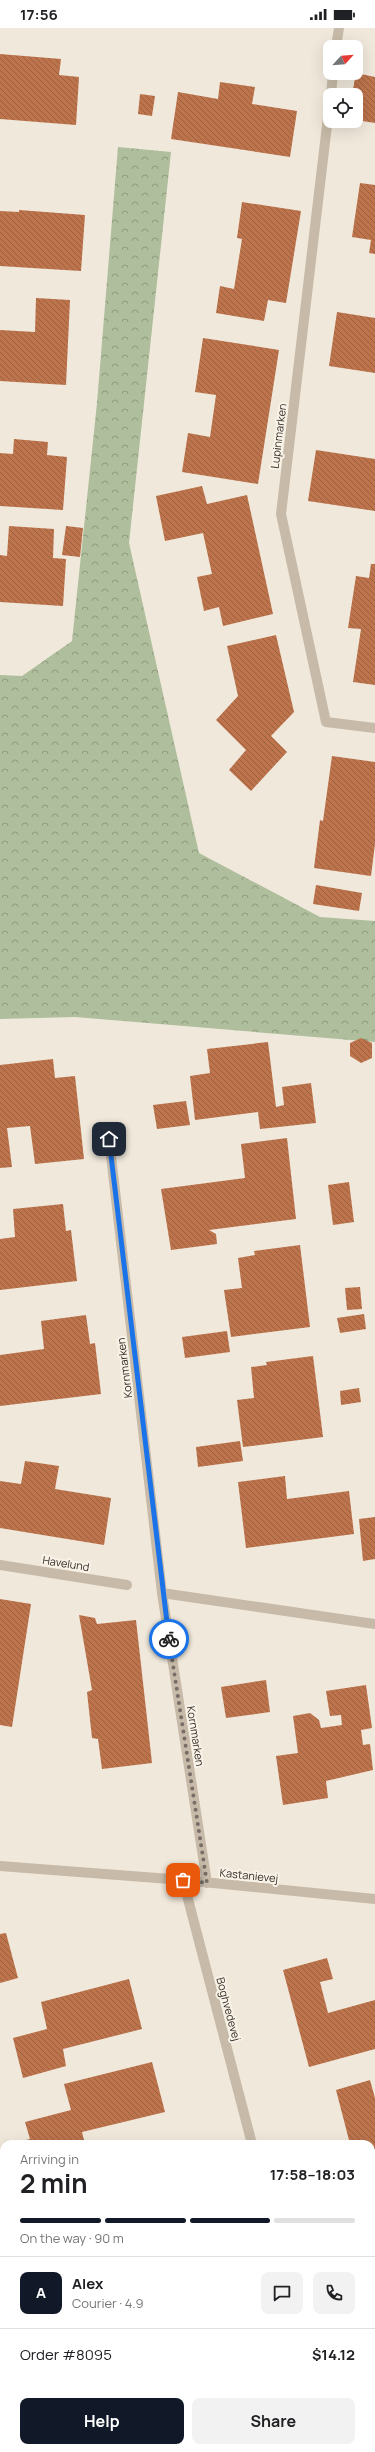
<!DOCTYPE html>
<meta charset="utf-8">
<style>
:root{--surface:#fff;--page:#f2f2f2;--text:#202124;--muted:#757577;--line:#e0e0e0;--accent:#111827}
body{margin:0;font-family:Manrope,sans-serif;background:var(--page);color:var(--text);height:100vh;display:flex;flex-direction:column;font-size:15px;white-space:nowrap}
*{box-sizing:border-box;margin:0}
p{font-size:13px;color:var(--muted)}
.icon{flex:none;width:22px;height:22px;fill:none;stroke:currentColor;stroke-width:2;stroke-linecap:round;stroke-linejoin:round}
.map{position:relative;flex:1;overflow:hidden}
.panel{position:absolute;left:0px;top:2112px;width:375px;height:312px;display:flex;flex-direction:column;background:var(--surface);border-radius:12px 12px 0 0;box-shadow:0 4px 16px #0002}
.panel>*{flex:none}
.needle{width:26px;rotate:64deg}
.fabs{position:absolute;left:323px;top:12px;display:grid;gap:8px}
.fabs a{display:grid;place-items:center;width:40px;height:40px;border-radius:8px;background:var(--surface);box-shadow:0 4px 16px #0002;font-size:20px}
.pin{position:absolute;display:grid;place-items:center;width:34px;height:34px;color:#fff;margin:-17px;border-radius:8px;box-shadow:0 2px 6px #0006}
.courier{position:absolute;display:grid;place-items:center;width:40px;height:40px;margin:-20px;border:3px solid #1a73e8;border-radius:50%;background:#fff;color:#222;box-shadow:0 1px 5px #0007}
.overview em{font-style:normal;font-weight:700}
.overview div{display:flex;flex-direction:column-reverse}
.overview{display:flex;align-items:center;justify-content:space-between;height:68px;padding:0 20px}
h1{font-size:26px;font-weight:700;line-height:30px}
.bar{display:grid;grid-template-columns:repeat(4,1fr);gap:6px 4px;align-content:center;height:48px;padding:0 20px}
.bar i{height:5px;border-radius:3px;background:var(--line)}
.bar .active{background:var(--accent)}
.bar p{grid-column:span 4}
.line{display:flex;align-items:center;gap:10px;padding:0 20px;border-top:1px solid var(--line)}
.line div{flex:1}
.round{display:grid;place-items:center;flex:none;width:42px;height:42px;border-radius:8px;background:var(--page)}
.cta{display:flex;gap:8px;margin-top:auto;padding:8px 20px}
.cta a{flex:1;height:46px;border-radius:8px;background:var(--accent);color:#fff;font-size:16px;font-weight:700;line-height:46px;text-align:center}
.cta a+a{background:var(--page);color:var(--text)}
.status{display:flex;justify-content:space-between;align-items:center;height:28px;padding:0 20px;background:var(--surface);direction:ltr}
.status svg{height:11px;fill:currentColor}
.map>svg:first-child{display:block}
.park{fill:url(#park-crowns)}
.building{fill:url(#building-back-hatch)}
.lines{fill:none;stroke-linecap:round;stroke-linejoin:round}
.street{stroke:#c7baa8;stroke-width:10}
.done{stroke:#766e67;stroke-width:4;stroke-dasharray:0 7.2}
.route{stroke:#1a73e8;stroke-width:5}
.labels{text-anchor:middle;dominant-baseline:central;stroke-width:4;stroke-linejoin:round;paint-order:stroke}
.street-label{font-size:11px;fill:#342d28;stroke:#f8f2e7}
</style>
<div class="status"><b>17:56</b><svg viewBox="0 0 49 12"><path d="M0 12V9h3v3zM5 12V6h3v6zM10 12V3h3v9zM15 12V0h3v12zM26 1h20v11H26zM47 4h2v5h-2z"/></svg></div>
<div class="map">
<svg width="375" height="2424" viewBox="0 0 375 2424">
<defs>
<pattern id="park-crowns" width="20" height="18" patternUnits="userSpaceOnUse"><rect width="20" height="18" fill="#afbe9c"/><path d="M2 6a3 3 0 1 1 6 0M12 15a3 3 0 1 1 6 0" fill="none" stroke="#8f9b7f"/></pattern>
<pattern id="building-back-hatch" width="6" height="6" patternUnits="userSpaceOnUse"><rect width="6" height="6" fill="#bd744c"/><path d="M-1 5l2 2M0 0l6 6M5-1l2 2" fill="none" stroke="#9a603f"/></pattern>
</defs>
<rect width="100%" height="100%" fill="#f0e8db"/>
<!-- park -->
<path class="park" d="M118,119L171,124L129,515L199,825L320,889L375,893V1014L75,989L0,991V647L22,648L72,613L97,375Z"/>
<!-- building -->
<path class="building" d="M0,26L61,31L59,47L79,49L76,97L0,91Z
M356,45L375,49V95L356,92V67H352Z
M220,54L255,59L252,76L297,83L290,129L171,111L178,64L218,71Z
M140,66L155,68L152,88L138,86Z
M360,155L375,157V226L369,225L371,212L352,209Z
M242,174L301,183L286,275L268,272L264,293L216,285L220,258L234,261L242,211L237,210Z
M19,182L85,187L81,243L0,238V183L19,184Z
M36,270L70,272L66,357L0,353V302L35,304Z
M337,284L375,290V345L329,338Z
M203,310L279,322L258,456L182,444L188,405L210,409L216,367L195,364Z
M14,411L48,414L47,427L67,429L63,482L0,478V425L13,426Z
M316,422L375,431V483L308,473Z
M202,458L207,476L247,467L273,586L223,598L219,579L204,583L197,549L212,546L203,505L165,513L156,468Z
M9,498L54,501L53,530L66,531L63,578L0,574V527L7,528Z
M66,498L83,500L80,529L62,527Z
M371,536H375V657L353,654L361,601L348,600L356,548L369,550Z
M276,607L294,684L271,708L287,724L251,763L229,742L246,722L216,692L238,668L227,618Z
M332,728L375,734V816L371,848L314,840L320,792L323,793Z
M316,857L362,865L359,883L313,876Z
M361,1010L372,1015V1030L361,1035L350,1028V1015Z
M268,1014L276,1079L284,1077L282,1059L311,1055L316,1095L260,1101L258,1084L195,1092L190,1048L210,1045L207,1021Z
M53,1031L55,1050L75,1048L84,1131L35,1136L30,1098L7,1100L12,1139L0,1140V1037Z
M186,1073L190,1097L157,1101L153,1077Z
M287,1110L296,1191L209,1202L216,1206L217,1216L171,1222L161,1161L245,1150L241,1116Z
M349,1154L354,1194L333,1197L328,1157Z
M63,1176L66,1203L71,1202L77,1253L0,1262V1211L15,1209L13,1181Z
M300,1217L310,1299L231,1309L224,1262L242,1260L238,1230L255,1227L254,1223Z
M360,1259L362,1281L347,1282L345,1260Z
M364,1286L366,1301L340,1305L337,1290Z
M86,1287L90,1316L95,1315L101,1366L0,1378V1327L44,1321L41,1293Z
M227,1303L230,1324L185,1330L182,1309Z
M313,1328L323,1409L243,1419L237,1372L254,1370L251,1339L267,1337L266,1334Z
M359,1360L361,1374L341,1377L340,1363Z
M240,1413L243,1433L198,1439L196,1419Z
M25,1433L59,1438L55,1461L111,1470L104,1517L0,1500V1453L21,1456Z
M285,1448L287,1471L349,1463L354,1506L246,1520L238,1454Z
M375,1489V1531L363,1533L359,1491Z
M0,1571L31,1576L12,1699L0,1697Z
M79,1587L95,1590L97,1596L136,1592L152,1735L102,1741L98,1711L92,1710L87,1664L92,1662Z
M266,1652L270,1684L226,1690L221,1659Z
M366,1657L372,1700L361,1702L363,1717L370,1716L373,1742L326,1753L328,1770L283,1777L276,1728L298,1725L293,1688L310,1685L319,1692L321,1700L342,1697L341,1687L330,1688L326,1663Z
M6,1905L18,1950L0,1955V1906Z
M327,1930L333,1951L320,1954L328,1985L375,1972V2021L309,2039L283,1942Z
M129,1951L142,2001L63,2021L66,2038L23,2050L13,2010L47,2001L41,1974Z
M152,2034L165,2084L82,2104L85,2116H9L30,2111L25,2094L71,2082L64,2056Z
M370,2052L375,2070V2121L371,2122V2116H350L336,2062Z
M176,2113L177,2116H165V2115Z
M375,2178V2226L371,2227V2179Z
M148,2420H236V2421L222,2424H149Z"/>
<g class="lines">
<!-- street -->
<path class="street" d="M336,19L339,0
M331,67L333,45
M330,72L281,486L326,694L375,700
M109,1111L162,1565L207,1855
M0,1537L127,1557
M162,1565L375,1596
M0,1838L183,1852L375,1871
M183,1852L252,2116
M332,2420L333,2424"/>
</g>
<g class="lines">
<!-- done -->
<path class="done" d="M169,1611L207,1855L183,1852"/>
<!-- route -->
<path class="route" d="M109,1111L169,1611"/>
</g>
<g class="labels">
<!-- street labels -->
<g class="street-label">
<text transform="translate(278 408) rotate(-83)">Lupinmarken</text>
<text transform="translate(124 1340) rotate(-97)">Kornmarken</text>
<text transform="translate(66 1535) rotate(9)">Havelund</text>
<text transform="translate(196 1708) rotate(81)">Kornmarken</text>
<text transform="translate(249 1847) rotate(6)">Kastanievej</text>
<text transform="translate(229 1981) rotate(75)">Boghvedevej</text>
</g>
</g>
</svg>
<div class="fabs">
<a><svg class="needle" viewBox="-14 -14 28 28"><path d="M0-13l5 13h-10z" fill="#e53935"/><path d="M0 13l5-13h-10z" fill="#757577"/></svg></a>
<a><svg class="icon" aria-label="locate" viewBox="0 0 24 24"><circle cx="12" cy="12" r="6"/><path d="M12 2v4M12 18v4M2 12h4M18 12h4"/></svg></a>
</div>
<div class="pin" style="left:183px;top:1852px;background:#ea580c"><svg class="icon" aria-label="bag" viewBox="0 0 24 24"><path d="M5 8h14l-1 12H6zM9 8a3 3 0 0 1 6 0"/></svg></div>
<div class="pin" style="left:109px;top:1111px;background:#1f2937"><svg class="icon" aria-label="home" viewBox="0 0 24 24"><path d="M3 11l9-7 9 7M6 9v11h12V9"/></svg></div>
<div class="courier" style="left:169px;top:1611px"><svg class="icon" aria-label="bike" viewBox="0 0 24 24"><circle cx="6" cy="16" r="4"/><circle cx="18" cy="16" r="4"/><path d="M6 16l4-8h5l3 8M10 8l3 8H6M13 5h3"/></svg></div>
<section class="panel">
<div class="overview"><div><h1>2 min</h1><p>Arriving in</p></div><em>17:58–18:03</em></div>
<div class="bar"><i class="active"></i><i class="active"></i><i class="active"></i><i></i><p>On the way · 90 m</p></div>
<div class="line" style="height:72px"><b class="round" style="background:var(--accent);color:#fff">A</b><div><b>Alex</b><p>Courier · 4.9</p></div><a class="round"><svg class="icon" aria-label="chat" viewBox="0 0 24 24"><path d="M4 5h16v11H9l-5 4z"/></svg></a><a class="round"><svg class="icon" aria-label="phone" viewBox="0 0 24 24"><path d="M5 4h4l2 5-3 2q2 4 5 5l2-3 5 2v4C11 20 4 13 5 4z"/></svg></a></div>
<div class="line" style="height:52px"><div>Order #8095</div><b>$14.12</b></div>
<div class="cta"><a>Help</a><a>Share</a></div>
</section>
</div>
